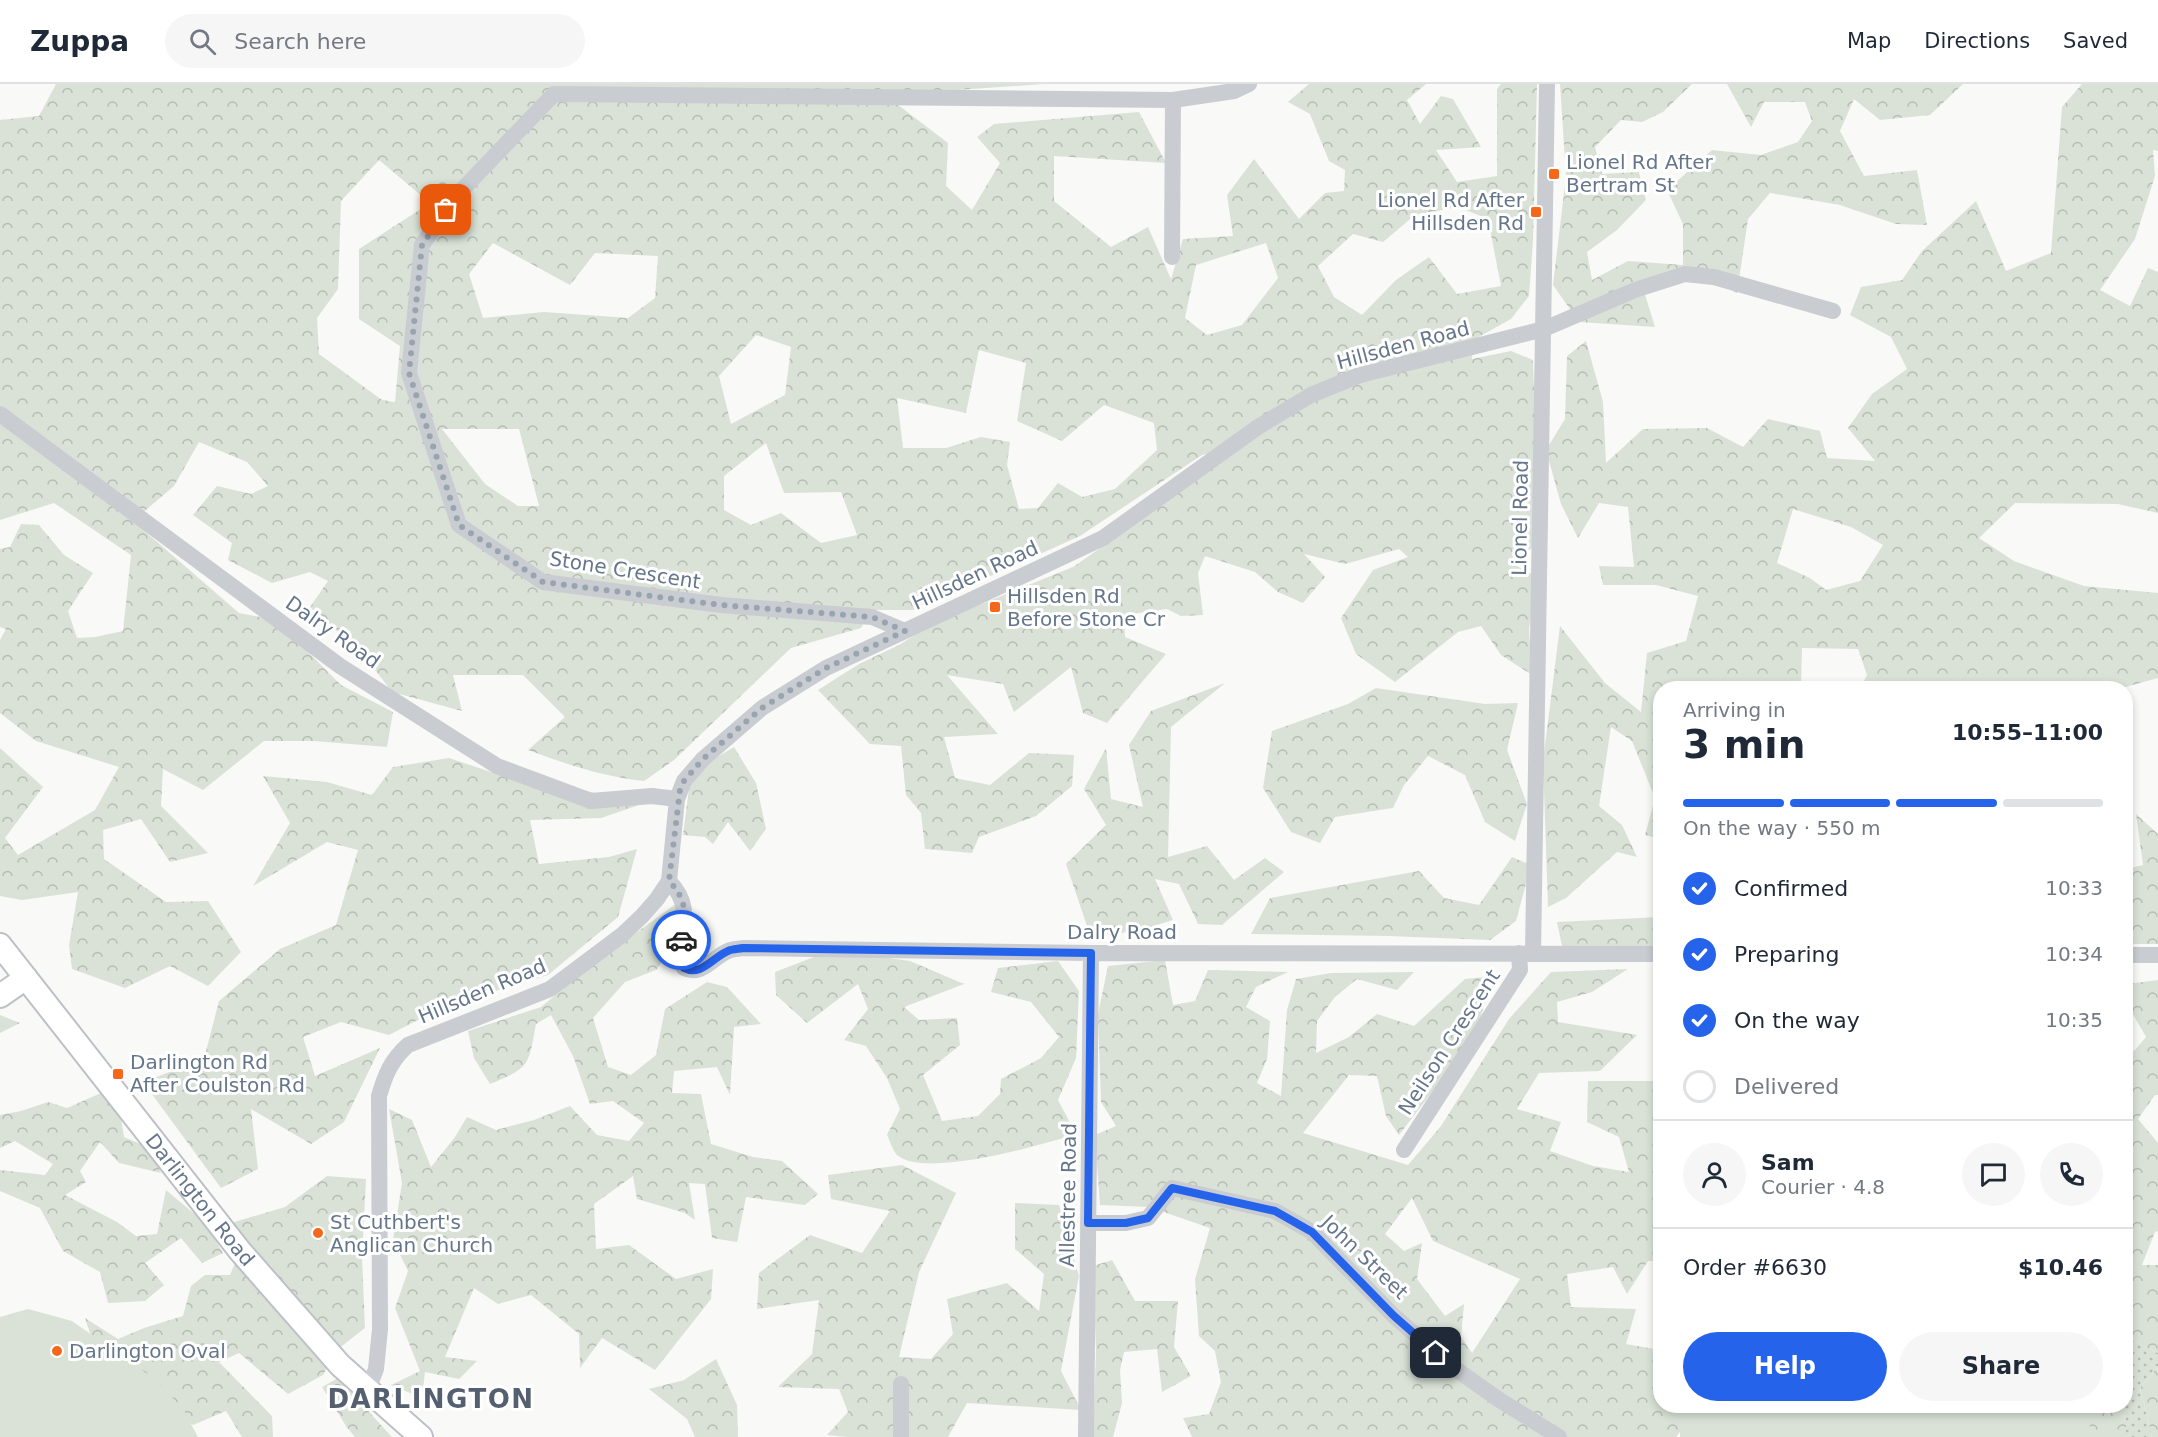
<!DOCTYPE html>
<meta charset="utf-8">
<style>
:root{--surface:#fff;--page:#f6f6f7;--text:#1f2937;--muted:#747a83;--line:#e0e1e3;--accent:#2563eb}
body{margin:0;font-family:"DejaVu Sans",sans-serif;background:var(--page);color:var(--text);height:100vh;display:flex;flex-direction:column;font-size:22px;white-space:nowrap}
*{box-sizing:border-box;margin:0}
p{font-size:20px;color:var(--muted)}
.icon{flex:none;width:33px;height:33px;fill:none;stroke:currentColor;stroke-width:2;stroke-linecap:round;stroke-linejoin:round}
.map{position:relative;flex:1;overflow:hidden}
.panel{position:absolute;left:1653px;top:597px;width:480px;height:732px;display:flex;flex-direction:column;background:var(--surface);border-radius:24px;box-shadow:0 3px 9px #0003}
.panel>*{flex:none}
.pin{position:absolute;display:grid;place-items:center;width:51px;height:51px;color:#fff;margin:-26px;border-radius:12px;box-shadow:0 3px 9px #0006}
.courier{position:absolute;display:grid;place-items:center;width:60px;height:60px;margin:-30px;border:4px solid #2563eb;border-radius:50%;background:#fff;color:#222;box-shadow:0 2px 8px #0007}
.head em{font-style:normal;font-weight:700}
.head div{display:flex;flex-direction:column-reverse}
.head{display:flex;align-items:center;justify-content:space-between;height:102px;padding:0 30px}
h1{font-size:39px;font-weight:700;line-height:45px}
.bar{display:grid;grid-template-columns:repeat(4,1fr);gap:9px 6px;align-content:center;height:72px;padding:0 30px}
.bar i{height:8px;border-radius:4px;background:var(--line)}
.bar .current{background:var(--accent)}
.bar p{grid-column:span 4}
.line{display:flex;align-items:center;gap:15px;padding:0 30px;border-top:2px solid var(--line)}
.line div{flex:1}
.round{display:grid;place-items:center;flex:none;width:63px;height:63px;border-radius:32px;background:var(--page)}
ol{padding:0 30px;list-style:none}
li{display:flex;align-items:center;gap:18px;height:66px}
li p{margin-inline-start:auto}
li .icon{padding:6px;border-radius:50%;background:var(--accent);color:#fff;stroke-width:4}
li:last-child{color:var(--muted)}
li i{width:33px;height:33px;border:3px solid var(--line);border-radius:50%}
.cta{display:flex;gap:12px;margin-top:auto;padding:12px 30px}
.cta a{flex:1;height:69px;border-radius:36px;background:var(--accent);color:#fff;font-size:24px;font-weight:700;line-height:69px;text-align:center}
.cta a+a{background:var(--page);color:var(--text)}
header{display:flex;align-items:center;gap:36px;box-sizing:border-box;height:84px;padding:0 30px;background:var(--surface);border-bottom:2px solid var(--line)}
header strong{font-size:28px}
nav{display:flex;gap:33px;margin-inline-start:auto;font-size:21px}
.search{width:420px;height:54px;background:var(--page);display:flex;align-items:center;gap:15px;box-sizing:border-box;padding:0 21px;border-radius:33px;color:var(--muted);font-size:22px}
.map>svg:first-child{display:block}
.grass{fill:url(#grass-dots)}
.forest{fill:url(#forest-crowns);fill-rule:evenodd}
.green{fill:#dae2d7}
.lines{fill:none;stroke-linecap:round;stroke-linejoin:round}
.secondary-casing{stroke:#bdc1c7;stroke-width:26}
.street{stroke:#c9ccd1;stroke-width:16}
.secondary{stroke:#fff;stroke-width:22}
.done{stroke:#99a4b1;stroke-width:6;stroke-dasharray:0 10.8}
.route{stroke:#2563eb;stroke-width:8}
.poi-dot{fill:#f5671a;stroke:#fff;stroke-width:2}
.labels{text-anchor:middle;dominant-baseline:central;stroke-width:6;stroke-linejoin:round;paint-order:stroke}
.poi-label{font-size:20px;fill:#65768b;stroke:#fff;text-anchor:start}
.street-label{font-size:20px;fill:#65768b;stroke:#fff}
.district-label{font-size:26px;font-weight:bold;letter-spacing:1.5px;fill:#54606f;stroke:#fff}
</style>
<header>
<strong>Zuppa</strong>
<div class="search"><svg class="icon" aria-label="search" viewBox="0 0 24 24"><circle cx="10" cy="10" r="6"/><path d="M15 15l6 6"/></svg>Search here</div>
<nav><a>Map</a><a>Directions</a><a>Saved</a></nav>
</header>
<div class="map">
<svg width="2158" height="1353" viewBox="0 0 2158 1353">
<defs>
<pattern id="grass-dots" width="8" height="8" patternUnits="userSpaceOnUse" patternTransform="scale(1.5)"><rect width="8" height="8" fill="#dae2d7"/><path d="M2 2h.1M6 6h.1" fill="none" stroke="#b4bcb4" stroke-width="1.8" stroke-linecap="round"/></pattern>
<pattern id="forest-crowns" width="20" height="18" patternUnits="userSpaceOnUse" patternTransform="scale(1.5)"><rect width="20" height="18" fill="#dae2d7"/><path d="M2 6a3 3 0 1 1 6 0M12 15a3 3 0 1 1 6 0" fill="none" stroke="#b4bcb4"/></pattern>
</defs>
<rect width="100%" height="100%" fill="#f9f9f7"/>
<!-- grass -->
<path class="grass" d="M2129,1255L2158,1269V1282L2140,1304L2152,1353H2126V1337L2119,1322H2126V1258Z"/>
<!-- forest -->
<path class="forest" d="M56,0H1043L885,11L948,59L946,102L972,126L1000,79L977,53L994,40L1139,28L1166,79L1054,72V117L1111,163L1148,143L1171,195L1183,155L1233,152L1227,111L1254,75L1299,135L1325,109L1344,107L1345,86L1329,77L1310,30L1288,18L1309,0H1426L1407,16L1420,40L1441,12L1453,15L1481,63L1436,66L1457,98L1497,92V5L1501,0H1537L1533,157L1529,212L1511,235L1473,256L1472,275L1511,267L1533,276L1539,456L1515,481L1537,493L1529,545L1532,591L1501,571L1481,542L1458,548L1395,598L1356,570L1341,534L1373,486L1408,473L1399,465L1345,480L1304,470L1325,493L1303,519L1278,508L1255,488L1205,472L1198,489L1203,531L1181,532L1167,525L1124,531L1125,553L1166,570L1107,639L1083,629L1071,583L1014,628L1003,600L947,591L998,650L944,653L955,694L990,701L1029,669L1074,671L1072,702L1036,732L979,753L972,769L925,765L921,729L906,711L901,662L870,660L818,606L859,580L899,561L932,540L1073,483L1132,442L1236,364L1202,371L1080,452L966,503L936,502L918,526H870L861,544L791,564L674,676L644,697C603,693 566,680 528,666L565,633L523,591H453L462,627L392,608L363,570L310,523L328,497L310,488L272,499L228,476L232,459L193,431L217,402L251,410L268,402L247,378L199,358L174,402L133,437L239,529L276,536L341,601L393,628L387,663L314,657H264L203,706L163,685L161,722L208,769L170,778L141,735L103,746L104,775L166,818L208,817L241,868L208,902L170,882L125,904L72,885L69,861L78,808L22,816L0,812V664L43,703L5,754L18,771L95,726L119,683L36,657L0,629V556L6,545L0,543V465L10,463L21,440L39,441L64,471L93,489L68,527L77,554L95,553L123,547L131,471L54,419L0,436V36L39,32ZM379,76L430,119L359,165V235L400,262L395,318L382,316L319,270L317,234L338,205L341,117ZM1458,123L1488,135L1501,202L1457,210L1429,173L1396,196L1362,231L1334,213L1318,182L1353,150L1383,158L1415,131ZM493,159L570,201L595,169L658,172L655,214L628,234L544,228L483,234L469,190ZM1266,159L1278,194L1242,241L1207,251L1185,234L1196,181ZM756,251L791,263L785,311L731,340L719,292ZM979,266L1026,279L1017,337L1062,357L1104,321L1154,339L1157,366L1115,405L1082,413L1058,399L1038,424L1019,425L1007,381L1010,358L981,353L946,364H903L897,314L966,329ZM442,345H519L539,422H518L485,400ZM766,359L784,409L841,408L857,451L821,459L781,429L751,441L724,426V392Z
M1560,0H1692L1663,28L1642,38L1621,36L1595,63L1602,90L1639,88L1646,116L1617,146L1587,168L1592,196L1628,177L1683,181V140L1667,106L1712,66L1761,71L1798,58L1812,37L1805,18H1764L1751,43L1727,0H1963L1930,31L1880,36L1854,15L1840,47L1864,92L1917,86L1927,141L1896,140L1840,121L1770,109L1748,135L1737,209L1693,185L1643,204L1655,243L1579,238L1553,201L1566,92Z
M2082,0H2158V67L2153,66L2155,92L2135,155L2100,206L2130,222L2148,184L2158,188V429L2118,420L2015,419L1979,454L2014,477L2084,502L2158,509V594L2122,604H1860L1867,591L1858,565L1802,564L1801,604H1660V755L1645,751L1655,714L1632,657L1611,643L1599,722L1622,741L1637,773L1617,768L1566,814L1548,823L1543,677L1560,542L1605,599L1641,628L1647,569L1686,557L1698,512L1656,501H1603L1599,482L1634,483L1628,423L1599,419L1578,454L1561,420L1546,366L1565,335L1567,272L1586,257L1603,318L1606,379L1643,345L1707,344L1743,363L1768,335L1820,347L1827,374L1875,377L1848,344L1872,310L1907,285L1891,253L1850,231L1861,203L1902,196L1922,167L1976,117L2006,187L2051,169L2062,23ZM1793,425L1851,443L1883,461L1860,497L1826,506L1810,494L1777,479Z
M1225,599L1171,643L1168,773L1207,762L1234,796L1265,774L1284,788L1222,841L1198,840L1179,800L1155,795L1173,836L1144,845L1110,851L1087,842L1066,780L1106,741L1084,705L1106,664L1111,715L1143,723L1129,661L1151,627Z
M1376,604L1485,620L1518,619L1507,666L1527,720L1515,757L1485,738L1465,691L1428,672L1404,701L1393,724L1335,733L1320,759L1291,748L1263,704L1272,647L1348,620Z
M734,663L756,699L766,745L750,767L728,738L713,760L705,753L683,751L691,689Z
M449,674L524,699L578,705L642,720L601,734L530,736L539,780L609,773L637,765L618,833L548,891L443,923L389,951L341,938L303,953L315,992L380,964L344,1038L311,1060L251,1025L258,1085L221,1104L143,998L204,975L219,917L280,865L336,841L358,766L327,758L253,802L290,739L263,692L327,698L372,711L393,683Z
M2136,730L2158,750V860H2126V785L2143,781Z
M1512,773L1531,781L1516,837L1490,856L1388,852L1251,850L1270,814L1419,787L1444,814L1479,821Z
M684,814L694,836L656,886L625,898L593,934L608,983L631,991L656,971L665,925L707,898L727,903L761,940L734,943L730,1011L717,983L674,987L672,1009L701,1010L711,1060L753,1073L782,1077L818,1110L805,1121L746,1113L737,1158L712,1154L705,1100L689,1099L695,1136L685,1129L637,1115L633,1092L594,1120L596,1165L629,1161L676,1195L713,1185L711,1215L655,1286L602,1254L580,1284L579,1250L531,1211L498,1220L474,1204L445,1273L477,1277L459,1295L425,1288L422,1314L391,1301L420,1287L395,1224L408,1187L393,1156L402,1099L389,1025L412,1036L431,1083L455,1053L467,1033L496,1046L534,1036L570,1022L597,1051L629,1057L644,1039L613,1017L590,1020L573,972L551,931L536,940C528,982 531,983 490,1000L474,974L468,947L541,923L597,877Z
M1660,833V863L1562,862L1557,838Z
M832,866L910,877L964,900L904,923L919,936L957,934L960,961L923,991L942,1037L978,1032L1000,1010L1001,995L1041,974L1059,953L1031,918L991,908L998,884L1058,877L1079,907L1076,974L1058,1016L1076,1050C1042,1061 924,1095 897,1071C893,1067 890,1057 887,1051L900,1025L887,994L866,962L844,956L868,925L858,900L807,939L776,911L775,888Z
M1165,876L1173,921L1195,917L1208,886L1288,888L1256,903L1246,923L1270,937L1267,975L1257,999L1281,1012L1287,926L1296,895L1331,889L1414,888L1397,906L1357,895L1335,913L1317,937L1316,969L1349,953L1377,930L1414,942L1465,895L1494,892L1473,955L1399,1051L1386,1032L1377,992L1349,991L1303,1049L1408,1081L1441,1042L1509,935L1551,888L1628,885L1592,908L1557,918L1558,938L1637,951L1600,987L1539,989L1517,1025L1561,1038L1550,1067L1593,1082L1629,1088L1619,1053L1587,1038L1588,997H1654L1660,983V1177H1648L1627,1210L1613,1183L1567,1190L1571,1223L1636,1225L1626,1260L1660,1266V1322H2119L2126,1337V1353H1769L1690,1335L1676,1353H1192L1183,1334L1209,1330L1221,1298L1215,1267L1199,1252L1195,1195L1210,1144L1149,1123L1100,1121L1095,1051L1116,1042L1101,1018L1098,930L1108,882ZM1412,1114L1433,1157L1520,1195L1472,1269L1461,1253L1464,1220L1445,1232L1417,1195L1422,1159L1404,1167L1385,1150Z
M2158,896V1011H2155L2138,1035L2158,1059V1147L2155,1148L2142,1181H2158V1269L2129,1255L2126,1258V970L2135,966L2146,953L2130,925L2127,900Z
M0,931L20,939L0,949Z
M101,1009L121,1035L124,1053L150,1064L161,1089L119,1079L100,1058L80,1087L86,1098L65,1111L117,1138L136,1152L157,1150L166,1106L204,1138L223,1169L202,1179L181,1154L145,1179L164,1201L145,1217L108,1219L100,1188L63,1167L40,1124L0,1107V1086L45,1091L53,1080L15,1057L0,1064V1031L21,1027L48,1018L67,1024Z
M902,1081L956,1109L919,1188L899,1273L931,1275L953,1250L947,1215L1007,1199L1039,1227L1044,1190L1015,1165V1119L1059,1121L1079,1192L1061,1287L1081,1326L967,1319L948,1353H848L827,1351L848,1328L839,1305L778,1303L812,1270L819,1216L757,1225L759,1189L810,1151L862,1169L890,1127L831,1115L828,1091Z
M327,1092L366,1095L362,1173L365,1244L338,1265L323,1291L288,1310L239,1269L219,1278L272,1332L273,1353H242L226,1327L193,1341L96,1267L85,1234L118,1255L144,1244L183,1232L191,1202L205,1191H230L241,1165L231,1139L285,1123Z
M1112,1176L1135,1217H1178L1174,1263L1191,1292L1162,1308L1157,1265L1124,1268L1120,1286L1122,1319L1113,1353H1093L1096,1267L1093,1182Z
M716,1275L737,1321L738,1353H695L687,1335L649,1305L684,1296Z
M2158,1282V1353H2152L2140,1304Z
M338,1294L392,1353H355L346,1342L322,1303Z"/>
<!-- green -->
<path class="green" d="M28,1225L72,1237L156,1296L183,1325L198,1353H0V1233Z
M1680,1322H2089L2090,1353H1680Z"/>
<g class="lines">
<!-- secondary casing -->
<g class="secondary-casing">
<g id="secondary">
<path id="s1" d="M0,861L240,1167L340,1281L421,1353"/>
<path d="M0,912L26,894"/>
</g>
</g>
<!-- street -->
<path class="street" d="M1172,173L1173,16
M0,330L340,582L497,682L591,717L652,712L677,715
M905,547L872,533L721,521L543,498L459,441L409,289L422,161L459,109L554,10L1173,16L1234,7L1249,0
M669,797C702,832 668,853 684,884C701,893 713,873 728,867C732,865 738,865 743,864L1091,869L1660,870
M1533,869L1547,0
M2126,871H2158
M1404,1066L1520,886L1519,869
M1088,1139H1126L1148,1134L1172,1104L1275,1127L1312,1148L1394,1232L1450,1281L1498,1315L1559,1353
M901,1300V1353
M368,1306L376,1285L380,1245L379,1012C385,991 391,976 408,961L550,905L622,851L642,832L657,815L669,797L677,715L684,697L703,675L762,624L826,584L1103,454L1258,343L1311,311L1360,291L1544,245L1635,206L1685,190L1714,193L1833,227
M1086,1353L1091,869"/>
<!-- secondary -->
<use href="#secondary" class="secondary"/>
</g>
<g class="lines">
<!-- done -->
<path class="done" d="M446,126L422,161L409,289L459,441L543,498L721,521L872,533L905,547L826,584L762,624L703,675L684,697L680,706L669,797C688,817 686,831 681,856"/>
<!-- route -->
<path class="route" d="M681,856L680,877L684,884C701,893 713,873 728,867C732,865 738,865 743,864L1091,869L1088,1139H1126L1148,1134L1172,1104L1275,1127L1312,1148L1394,1232L1436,1269"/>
</g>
<!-- markers -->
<g class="poi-dot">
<rect x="1548" y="84" width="12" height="12" rx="3"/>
<rect x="1530" y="122" width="12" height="12" rx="3"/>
<rect x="989" y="517" width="12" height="12" rx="3"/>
<rect x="112" y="984" width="12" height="12" rx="3"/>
<circle cx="318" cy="1149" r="6"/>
<circle cx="57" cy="1267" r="6"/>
</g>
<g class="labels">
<!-- poi labels -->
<g class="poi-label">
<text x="1566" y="78">Lionel Rd After<tspan x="1566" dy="23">Bertram St</tspan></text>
<text x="1524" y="116" text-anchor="end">Lionel Rd After<tspan x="1524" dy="23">Hillsden Rd</tspan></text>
<text x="1007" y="512">Hillsden Rd<tspan x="1007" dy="23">Before Stone Cr</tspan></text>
<text x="130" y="978">Darlington Rd<tspan x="130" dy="23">After Coulston Rd</tspan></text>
<text x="330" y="1138">St Cuthbert's<tspan x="330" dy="23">Anglican Church</tspan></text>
<text x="69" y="1267">Darlington Oval</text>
</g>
<!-- street labels -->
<g class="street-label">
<text transform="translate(1403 261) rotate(-15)">Hillsden Road</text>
<text transform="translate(1520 434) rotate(-89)">Lionel Road</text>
<text transform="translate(625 486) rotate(9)">Stone Crescent</text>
<text transform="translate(975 491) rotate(-25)">Hillsden Road</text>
<text transform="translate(333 548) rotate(35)">Dalry Road</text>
<text x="1122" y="848">Dalry Road</text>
<text transform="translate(482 907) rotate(-23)">Hillsden Road</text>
<text transform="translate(1449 958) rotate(-57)">Neilson Crescent</text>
<text transform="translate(1068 1111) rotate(-89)">Allestree Road</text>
<text stroke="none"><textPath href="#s1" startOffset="324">Darlington Road</textPath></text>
<text transform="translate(1365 1173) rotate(44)">John Street</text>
</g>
<!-- district labels -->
<g class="district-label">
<text x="431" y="1315">DARLINGTON</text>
</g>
</g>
</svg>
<div class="pin" style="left:446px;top:126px;background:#ea580c"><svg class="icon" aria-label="bag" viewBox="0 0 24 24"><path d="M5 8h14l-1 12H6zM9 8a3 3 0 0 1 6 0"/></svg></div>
<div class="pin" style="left:1436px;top:1269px;background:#1f2937"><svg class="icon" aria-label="home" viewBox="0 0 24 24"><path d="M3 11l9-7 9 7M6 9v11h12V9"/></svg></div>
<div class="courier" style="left:681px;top:856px"><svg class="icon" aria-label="car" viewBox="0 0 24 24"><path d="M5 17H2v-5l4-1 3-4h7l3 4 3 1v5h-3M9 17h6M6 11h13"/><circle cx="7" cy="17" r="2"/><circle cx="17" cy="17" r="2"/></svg></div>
<section class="panel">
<div class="head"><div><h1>3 min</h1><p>Arriving in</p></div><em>10:55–11:00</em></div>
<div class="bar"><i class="current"></i><i class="current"></i><i class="current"></i><i></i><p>On the way · 550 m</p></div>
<ol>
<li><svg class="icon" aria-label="check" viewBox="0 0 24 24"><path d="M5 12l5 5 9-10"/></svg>Confirmed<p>10:33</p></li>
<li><svg class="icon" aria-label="check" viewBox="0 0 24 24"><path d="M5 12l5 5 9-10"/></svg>Preparing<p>10:34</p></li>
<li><svg class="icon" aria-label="check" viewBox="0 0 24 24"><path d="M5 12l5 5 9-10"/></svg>On the way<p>10:35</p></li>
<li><i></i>Delivered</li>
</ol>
<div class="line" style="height:108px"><a class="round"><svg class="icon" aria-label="person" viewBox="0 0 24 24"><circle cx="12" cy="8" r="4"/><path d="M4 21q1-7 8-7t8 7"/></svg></a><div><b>Sam</b><p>Courier · 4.8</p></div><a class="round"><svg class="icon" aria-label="chat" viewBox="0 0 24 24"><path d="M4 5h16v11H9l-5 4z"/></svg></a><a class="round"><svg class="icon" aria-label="phone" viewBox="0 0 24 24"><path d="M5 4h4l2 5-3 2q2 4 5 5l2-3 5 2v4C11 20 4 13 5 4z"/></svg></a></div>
<div class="line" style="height:78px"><div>Order #6630</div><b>$10.46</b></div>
<div class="cta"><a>Help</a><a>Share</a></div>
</section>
</div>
